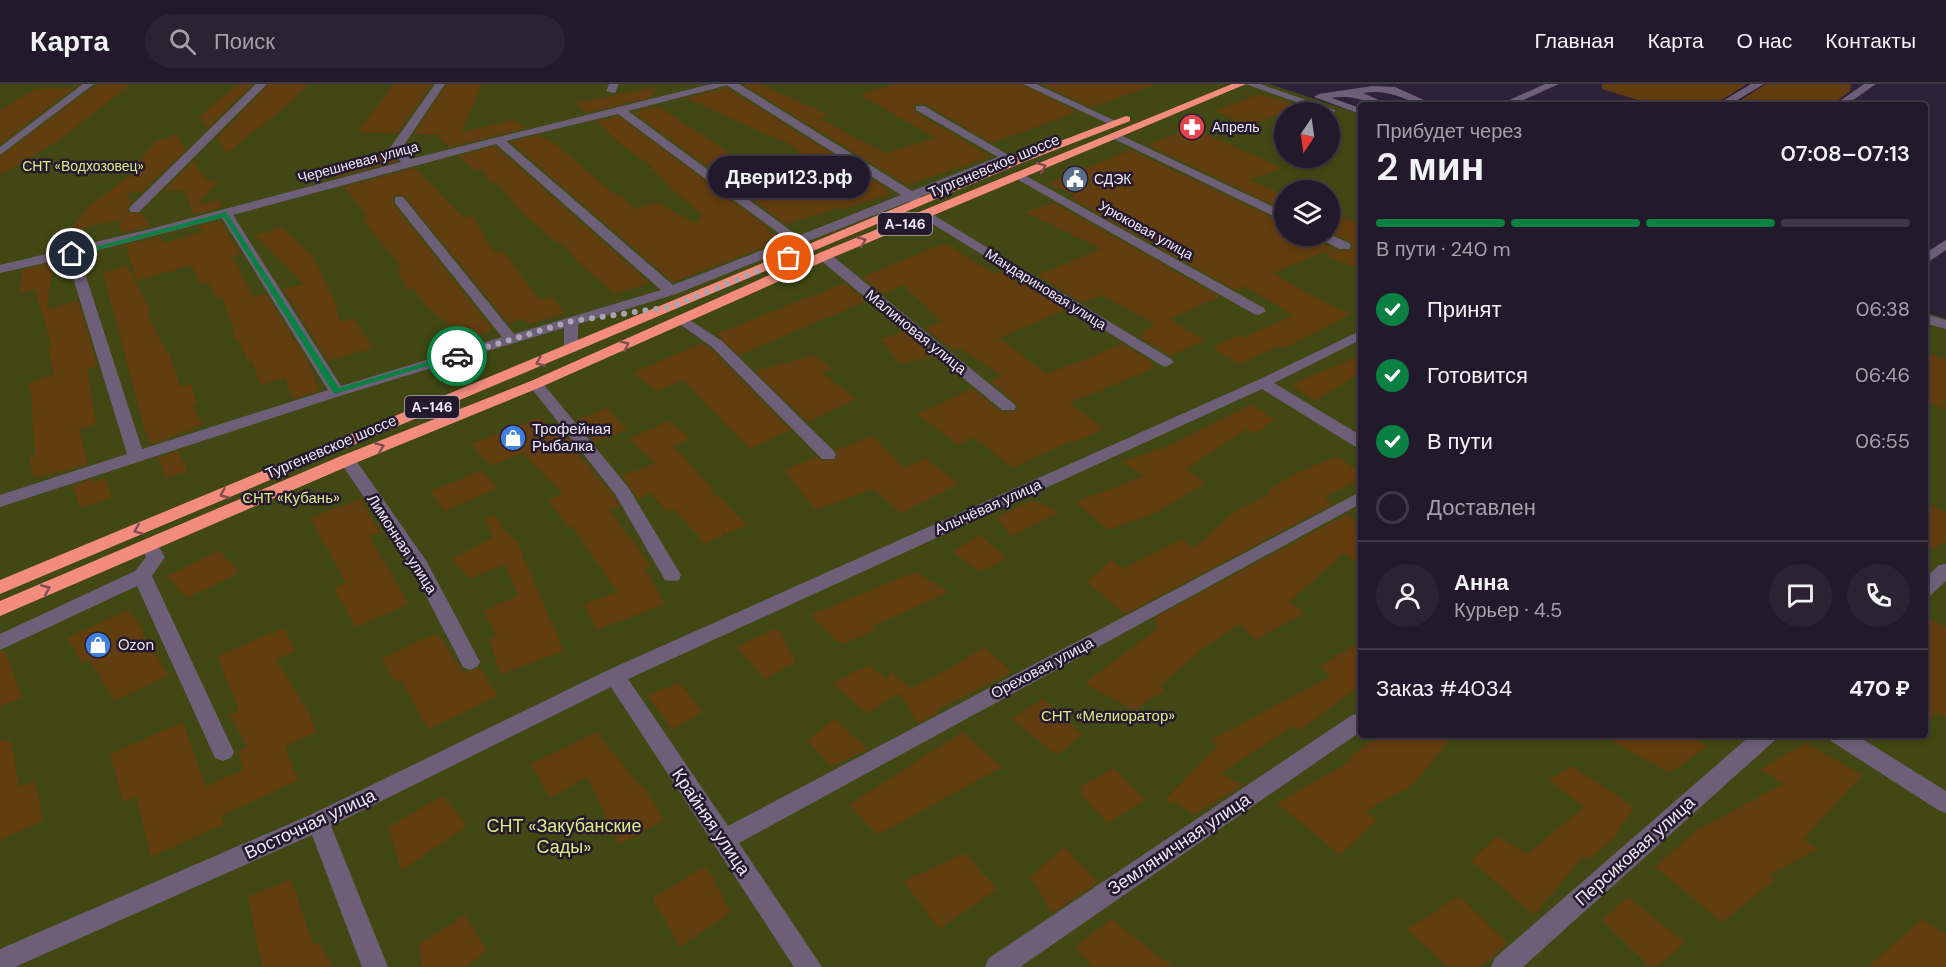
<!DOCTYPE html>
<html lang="ru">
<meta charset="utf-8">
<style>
:root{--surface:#221a2a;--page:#2a2332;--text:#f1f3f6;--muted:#a2a1a8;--line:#3f3847;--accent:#0b8043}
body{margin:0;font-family:"DM Sans",sans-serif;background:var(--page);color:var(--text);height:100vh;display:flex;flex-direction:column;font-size:22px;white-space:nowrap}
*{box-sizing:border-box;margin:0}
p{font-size:20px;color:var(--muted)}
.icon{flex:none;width:33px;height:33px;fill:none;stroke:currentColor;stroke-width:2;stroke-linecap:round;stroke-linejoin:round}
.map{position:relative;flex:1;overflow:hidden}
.side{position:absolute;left:1358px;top:18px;width:570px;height:636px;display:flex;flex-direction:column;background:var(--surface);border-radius:6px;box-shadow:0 3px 9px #0003,0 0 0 2px var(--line)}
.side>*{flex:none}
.needle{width:39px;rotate:193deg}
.buttons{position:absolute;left:1274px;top:18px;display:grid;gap:12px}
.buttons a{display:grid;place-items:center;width:66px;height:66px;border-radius:50%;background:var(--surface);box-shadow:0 3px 9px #0003,0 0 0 2px var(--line);font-size:30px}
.pin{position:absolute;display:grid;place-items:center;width:51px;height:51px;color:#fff;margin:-26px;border:3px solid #fff;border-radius:50%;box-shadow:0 2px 6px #0007}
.courier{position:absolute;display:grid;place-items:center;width:60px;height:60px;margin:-30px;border:4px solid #0b8043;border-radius:50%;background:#fff;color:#222;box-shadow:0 2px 8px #0007}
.bubble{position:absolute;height:42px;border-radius:21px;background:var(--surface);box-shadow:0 3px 9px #0003,0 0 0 2px var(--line);font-size:20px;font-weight:600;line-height:42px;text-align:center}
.head em{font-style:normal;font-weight:600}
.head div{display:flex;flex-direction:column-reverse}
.head{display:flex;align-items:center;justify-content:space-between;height:102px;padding:0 18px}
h1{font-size:39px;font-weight:600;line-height:45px}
.bar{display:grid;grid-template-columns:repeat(4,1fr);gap:9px 6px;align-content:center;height:72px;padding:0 18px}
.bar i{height:8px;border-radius:4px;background:var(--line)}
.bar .current{background:var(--accent)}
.bar p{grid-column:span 4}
.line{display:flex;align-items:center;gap:15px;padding:0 18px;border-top:2px solid var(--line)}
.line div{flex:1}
.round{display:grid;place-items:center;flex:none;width:63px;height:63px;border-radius:32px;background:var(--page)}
ol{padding:0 18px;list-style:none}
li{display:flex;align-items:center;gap:18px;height:66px}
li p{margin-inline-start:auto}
li .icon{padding:6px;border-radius:50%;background:var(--accent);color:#fff;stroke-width:4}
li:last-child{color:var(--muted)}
li i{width:33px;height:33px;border:3px solid var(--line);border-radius:50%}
header{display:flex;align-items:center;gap:36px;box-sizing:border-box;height:84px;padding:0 30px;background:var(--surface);border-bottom:2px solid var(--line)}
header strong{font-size:28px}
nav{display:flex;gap:33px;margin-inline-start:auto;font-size:21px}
.search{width:420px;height:54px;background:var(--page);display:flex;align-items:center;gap:15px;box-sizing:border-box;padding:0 21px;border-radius:33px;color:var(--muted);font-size:22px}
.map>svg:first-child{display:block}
.green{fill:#424813;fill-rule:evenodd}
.building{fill:#623d0f}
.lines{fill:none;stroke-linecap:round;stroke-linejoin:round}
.minor{fill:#6d5f78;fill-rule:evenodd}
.highway{fill:#f48c7e;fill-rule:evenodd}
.oneway{stroke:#824d52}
.route{fill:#0b8043}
.done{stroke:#aba2b4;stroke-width:6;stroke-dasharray:0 10.8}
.labels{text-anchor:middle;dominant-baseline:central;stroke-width:5;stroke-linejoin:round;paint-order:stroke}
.far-poi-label{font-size:14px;fill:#efe7f6;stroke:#25192e;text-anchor:start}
.far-street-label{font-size:14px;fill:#efe7f6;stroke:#25192e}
.far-park-label{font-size:14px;fill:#ddeb85;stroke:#25192e}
.shield{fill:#25192e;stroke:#b2a9ba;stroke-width:1.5}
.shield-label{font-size:14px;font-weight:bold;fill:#efe7f6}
.street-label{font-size:15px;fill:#efe7f6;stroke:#25192e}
.poi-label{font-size:15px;fill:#efe7f6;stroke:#25192e;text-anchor:start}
.park-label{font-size:15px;fill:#ddeb85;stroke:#25192e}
.near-street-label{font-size:18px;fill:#efe7f6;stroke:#25192e}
.near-park-label{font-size:18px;fill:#ddeb85;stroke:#25192e}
</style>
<header>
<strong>Карта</strong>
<div class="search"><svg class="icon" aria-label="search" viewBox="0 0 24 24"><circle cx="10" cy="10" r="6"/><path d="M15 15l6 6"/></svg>Поиск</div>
<nav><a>Главная</a><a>Карта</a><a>О нас</a><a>Контакты</a></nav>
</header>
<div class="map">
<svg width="1946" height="883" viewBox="0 0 1946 883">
<rect width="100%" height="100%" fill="#2e2238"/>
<!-- green -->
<path class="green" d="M0,0H1269L1360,30V651H1924L1925,228L1946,235V883H0ZM1284,28H1329V74H1284ZM1284,106H1329V152H1284Z"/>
<!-- building -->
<path class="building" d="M102,0H131L58,57L0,91V73L92,4Z
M253,0L207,44L199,33L237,1Z
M269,0H309L292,17L227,69L216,55Z
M394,0H432L397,49L357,48Z
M447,0H482L461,48L513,36L526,44L449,63L438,53L447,51L414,50Z
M743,0H760L830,31L819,34L885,69L936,54L860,11L894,0H1021L1077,28L992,59L925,20H914L915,28L991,73L907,101Z
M1041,0H1152V2L1091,23Z
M1602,0H1747L1714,21H1654L1602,5Z
M1766,0H1851L1850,7L1832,21H1733Z
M657,3L651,13L586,29L575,19Z
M74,4L0,60V26L35,5Z
M727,4L889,106L886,107L891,110L843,125L841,123L786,140L633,28L658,22L778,101L826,88L784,56L781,57L686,14Z
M1261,10L1299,22L1249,41L1214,27Z
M618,32L770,145L767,146L782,156L673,198L511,58L539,51L558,62L605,103L617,111L619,110L636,125L656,118L696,140L702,131L663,97L666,96L650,84L653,83L628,66L596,38Z
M1192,44L1283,84L1250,96L1284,111V126L1148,61Z
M175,49L186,65L142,108L125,109L132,118L127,124L129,129H141L151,142L122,149L118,136L70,147L89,122L137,87H130L158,55H168Z
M495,62L649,199L615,210L576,176L561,158L557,159L524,131L496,98L491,99L482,85L474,87L459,72Z
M1131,66L1284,139V152H1307L1338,167H1349L1353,163L1351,158L1329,148V127L1360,140V185L1329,173V166L1273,189L1319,216L1351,230L1284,264L1279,262L1240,280L1212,264L1239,251L1244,254L1293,231L1245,202L1236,206L1070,114L1076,112L1047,99Z
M389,67L397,77L336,93L329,84Z
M193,77L206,97L220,96L197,121L219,116L223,123L194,131L184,106L163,107Z
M415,84L464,134L473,132L494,169L502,166L540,216L552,213L565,229L528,240L523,234L509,240L405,112L395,111L393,113V120L493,246L467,256L426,222L413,204L407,206L397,186L401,183L362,134L368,133L344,103Z
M1054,119L1220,213L1161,239L1170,235L1205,257L1170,271L1140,253L1146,251L1140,248L1156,241L1102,211L1083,219L1037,191L1101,165L1025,128Z
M221,137L241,170L232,172L253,213L266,210L311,283L319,307L293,315L285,294L261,301L252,277L248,278L239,256L235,257L232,240L222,214L217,215L209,198L199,201L192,181L136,197L126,161L159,153L164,159L202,148L199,142Z
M282,143L314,174L336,221L340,238L354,234L373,264L328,277L283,205L304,200L255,151Z
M945,159L994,190L1000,187L1018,199L1021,197L1067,225L999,254L1047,290L1123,260L1153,279L1150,280L1155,284L1069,319L1104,345L1072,359L1070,357L1013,384L974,353L958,361L917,330L973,305L1001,328H1014L1018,324L1016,319L990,297L1002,292L960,264L952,266L924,243L942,238L903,201L883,210L862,193Z
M53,179L47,225L78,217L96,277L97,282L87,285L96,341L79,345L88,380L34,394L29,374L35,372L31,311L27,299L54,291L48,264L52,263L35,206L19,209L22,186Z
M128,182L151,228L147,229L167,268H169L180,303L191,300L197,319L192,321L203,341L151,360L144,344L103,188Z
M842,200H846L866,217L739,271L716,250Z
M904,248L933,272L901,280L880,255Z
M702,259L711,265L790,346L750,365L683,296L657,307L633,289Z
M1924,267L1946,275V325L1924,316Z
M815,271L833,285L822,289L857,315L808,338L755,287Z
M1360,272V289L1315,317L1291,300Z
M1251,320L1276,336L1253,350L1246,345L1186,385L1205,399L1158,428L1108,446L1076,418L1144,392L1122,378L1157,365L1159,366Z
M608,324L627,346L594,358L576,336Z
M540,333L552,345L559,343L577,365L574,366L613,411L619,422L609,426L651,482L645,485L665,520L597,546L584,520L617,508L571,441L568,443L548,416L563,410L523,369L491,382L471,360Z
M670,337L690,355L673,362L711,403L715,412L718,411L747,441L727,450L721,444L724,451L705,460L674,425L667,428L651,409L638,415L622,392L655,379L628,355Z
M873,352L904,384L926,374L959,400L901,429L873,405L815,426L784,386L817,373L822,377H834L838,372L836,366Z
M179,367L188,387L167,394L158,374Z
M1337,373L1360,387V396L1324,413L1333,420L1125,530L1087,498L1111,476L1123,485L1182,455L1195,464L1232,429L1268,411L1267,407L1296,389Z
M481,386L497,404L445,427L430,408Z
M105,394L112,413L80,424L73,402L92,395L93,398Z
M360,415L380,448L369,452L409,520L355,543L334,504L346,499L310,434Z
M1033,417L1060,428L1011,452L996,433Z
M1924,418L1946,428V457L1935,465L1924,460Z
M1347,430L1360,440V480L1344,469L1289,518L1305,529L1256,556L1239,540L1201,566L1160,602L1165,606L1133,626L1085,599L1158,544L1153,535Z
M495,431L506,448L518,458L523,470L521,471L527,481L564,567L501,590L489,555L497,552L483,527L518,511L504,480L470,495L451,475L493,454L485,436Z
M980,451L1006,474L980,488L953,468Z
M219,467L240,488L187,514L167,492Z
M915,488L949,508L873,542L876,546L841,561L810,531Z
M128,526L145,548L142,550L169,591L115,617L89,575L82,579L67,554Z
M1924,532L1946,543V634L1936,628L1924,643Z
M284,544L295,567L276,575L309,629L316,649L285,662L298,696L221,732L224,740L151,773L136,712L123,718L110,670L183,638L206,703L244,685L238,667L247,663L229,631L239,626L217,572Z
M777,544L796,578L765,595L736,563Z
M432,551H439L464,589L480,583L498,612L428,645L401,596L396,599L381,575Z
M1360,558V602L1299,647L1293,642L1221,689L1242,702L1193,731L1176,718L1171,721L1166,715L1219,660L1211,656L1331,592L1319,583Z
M984,563L1012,588L937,626L939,628L918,639L899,609L866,630L832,599L868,581L890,597L887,592L892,588L910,604L945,587Z
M5,566L22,613L0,623V568Z
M680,599L703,628L672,645L647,611Z
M1043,615L1082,650L1057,671L1011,635Z
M834,635L868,665L831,682L807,657Z
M596,648L641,703L643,701L664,736L619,761L587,693L550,714L530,680Z
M962,648L1002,683L877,751L849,721Z
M1380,651H1454L1414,700L1365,727L1376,737L1340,771L1277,719L1351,677L1348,674Z
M1600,651H1687L1708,662L1670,689Z
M11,656L19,703L35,696L43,737L0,756V657Z
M1806,659L1862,691L1803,755L1818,765L1769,791L1776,795L1722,838L1655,783L1698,745L1784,700L1760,685Z
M1572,682L1634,723L1615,753L1589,776L1584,772L1534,831L1471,777L1498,752L1527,770L1584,723L1549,696Z
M1114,684L1145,716L1108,739L1081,711V702Z
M443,712L467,742L401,787L388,743Z
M1064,763L1098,798L1052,829L1030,793Z
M965,769L997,805L939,845L903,797Z
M706,782L731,828L680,863L652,814Z
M291,795L313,860L318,858L334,883H262L248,812Z
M1459,812L1507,859L1481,883H1447L1407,845Z
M1628,813L1685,859L1657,883H1650L1602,836Z
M465,831L487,867L466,883H421L419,860Z
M1111,835L1173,883H1093L1075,863Z
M1921,835L1946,850V883H1868Z"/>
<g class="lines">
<!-- minor -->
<path class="minor" d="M83,0H94L0,71V63Z
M256,0H267L139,128H131L129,125L131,122Z
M435,0H445L402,64L411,75L711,0H739L912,107L998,73L916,26V22H924L1019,77L1013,80L1007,78L920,113L923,116L921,119L910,117L806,158L812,163L810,166H800L796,162L676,210L578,240V265L576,268H566L564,265V244L343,311L0,423V411L127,370L67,174L0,189V181L150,145L401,78L390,64ZM728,1V2L901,111L798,152L628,27ZM618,30L788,156L673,201L506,57ZM496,60L661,206L514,250L403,113H395V119L502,253L341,302L233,131ZM222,134L328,306L142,365L79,171Z
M609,0H619L615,9L606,7Z
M1023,0H1036L1120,39L1119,41H1111Z
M1245,0H1260L1335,26L1334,28H1326Z
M1545,0H1559L1512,21H1498Z
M1751,0H1764L1729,21H1716Z
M1864,0H1876L1846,21H1834Z
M1372,2L1395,3L1435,21C1406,21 1396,4 1363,9L1390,21C1366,21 1358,10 1332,14L1360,24V30L1314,13L1319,10Z
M1116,49L1284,128V137L1112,54V50Z
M1019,88L1264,224L1266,227L1259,231L1254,230L1015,94L1013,92Z
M927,127L1171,275L1174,278L1166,283L1161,281L923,134L921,131L923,128Z
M1329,150L1349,159L1351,162L1349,165H1339L1316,152Z
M1946,156V166L1924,181V170Z
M824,168L829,169L1014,320L1016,323L1014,326H1002L819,175L817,172L819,169Z
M1924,230L1946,236V245L1924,239Z
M682,231L722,257L834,367L836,371L834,375H822L712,263L677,238L675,235L677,232Z
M1360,247V256L1274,299L1360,351V363L1354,362L1262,305L628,595L728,742L1360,408V420L739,759L822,883H794L611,603L331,742L388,883H362L312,751L15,883H0V865L310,731L608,586L1258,296Z
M536,295L541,297L628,403L681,491L679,496L672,497L665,496L615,410L528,300Z
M347,371L353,372L427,478L480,578L477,583L470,586L463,583L412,485L339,376L341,372Z
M150,456L156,458L165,473L152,492L234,668L231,674L223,677L215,674L137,502L0,566V550L135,487L146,473L141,462L144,458Z
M1946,480V497L1931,511L1924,513V495L1939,481Z
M1360,629V648L1020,883H985L989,874L1352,631Z
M1751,651H1777L1774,657L1523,883H1491L1495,874Z
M1828,651H1856L1946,707V729L1938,726L1831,657Z"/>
<!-- highway -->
<path class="highway" d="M1232,0H1246L829,175L541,303L353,380L0,532V517L341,372L531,297L819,169Z
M1126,32L1130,33V37L1019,80L0,510V496L1011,76Z"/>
</g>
<!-- one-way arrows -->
<defs><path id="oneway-chevron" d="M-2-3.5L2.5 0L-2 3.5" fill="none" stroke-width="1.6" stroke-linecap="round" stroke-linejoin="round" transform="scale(1.5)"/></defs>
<g class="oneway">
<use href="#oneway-chevron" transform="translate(1042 83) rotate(-22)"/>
<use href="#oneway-chevron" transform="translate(862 157) rotate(-22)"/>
<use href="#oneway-chevron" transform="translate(625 261) rotate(-24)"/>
<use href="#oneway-chevron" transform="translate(540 278) rotate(157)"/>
<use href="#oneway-chevron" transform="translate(380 363) rotate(-22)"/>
<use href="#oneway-chevron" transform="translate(224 410) rotate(157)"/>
<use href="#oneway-chevron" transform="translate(138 446) rotate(158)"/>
<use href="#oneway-chevron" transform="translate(46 505) rotate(-23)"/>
</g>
<!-- route -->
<path class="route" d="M226,128L339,304L454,270L461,272L334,310L224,133L72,172L68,170Z"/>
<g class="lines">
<!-- done -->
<path class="done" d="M457,272L572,237L671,223L789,174"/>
</g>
<!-- icons -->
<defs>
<g id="pharmacy-disc" transform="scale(1.35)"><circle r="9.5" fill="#e0444e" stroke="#25192e"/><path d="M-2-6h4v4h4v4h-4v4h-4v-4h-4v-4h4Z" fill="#fff"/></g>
<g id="civic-disc" transform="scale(1.35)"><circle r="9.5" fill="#5c6f8a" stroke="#25192e"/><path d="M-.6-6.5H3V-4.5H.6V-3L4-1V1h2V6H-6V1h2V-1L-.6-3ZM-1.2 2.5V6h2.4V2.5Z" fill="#fff"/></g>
<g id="shop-disc" transform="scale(1.35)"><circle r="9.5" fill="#3f7fe0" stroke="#25192e"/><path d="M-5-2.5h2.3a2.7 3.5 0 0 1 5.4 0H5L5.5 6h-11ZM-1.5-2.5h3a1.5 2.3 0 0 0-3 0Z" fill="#fff"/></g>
</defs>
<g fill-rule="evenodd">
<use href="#pharmacy-disc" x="1192" y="43"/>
<use href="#civic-disc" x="1075" y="95"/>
<use href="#shop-disc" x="513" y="354"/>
<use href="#shop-disc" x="98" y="561"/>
</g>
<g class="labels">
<!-- far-poi labels -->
<g class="far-poi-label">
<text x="1212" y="43">Апрель</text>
<text x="1094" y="95">СДЭК</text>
</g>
<!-- far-street labels -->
<g class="far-street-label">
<text transform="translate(358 78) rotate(-15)">Черешневая улица</text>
<text transform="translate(1146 146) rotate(29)">Урюковая улица</text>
<text transform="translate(1046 205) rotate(32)">Мандариновая улица</text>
</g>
<!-- far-park labels -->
<g class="far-park-label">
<text x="83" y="82">СНТ «Водхозовец»</text>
</g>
<!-- shield labels -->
<g class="shield">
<rect x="878" y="129" width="54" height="22" rx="4.5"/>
<rect x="405" y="312" width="54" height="22" rx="4.5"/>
</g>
<g class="shield-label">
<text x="905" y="140">А-146</text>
<text x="432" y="323">А-146</text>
</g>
<!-- street labels -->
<g class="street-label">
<text transform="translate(994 82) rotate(-23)">Тургеневское шоссе</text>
<text transform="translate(916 248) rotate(39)">Малиновая улица</text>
<text transform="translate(331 363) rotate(-23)">Тургеневское шоссе</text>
<text transform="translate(988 423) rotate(-24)">Алычёвая улица</text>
<text transform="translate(402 460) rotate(57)">Лимонная улица</text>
<text transform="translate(1042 584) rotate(-28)">Ореховая улица</text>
</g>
<!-- poi labels -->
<g class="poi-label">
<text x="532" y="345">Трофейная<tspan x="532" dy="17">Рыбалка</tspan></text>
<text x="118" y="561">Ozon</text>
</g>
<!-- park labels -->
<g class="park-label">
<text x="291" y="414">СНТ «Кубань»</text>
<text x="1108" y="632">СНТ «Мелиоратор»</text>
</g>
<!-- near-street labels -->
<g class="near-street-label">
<text transform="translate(711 738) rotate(56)">Крайняя улица</text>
<text transform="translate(310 740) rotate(-25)">Восточная улица</text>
<text transform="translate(1179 760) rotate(-34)">Земляничная улица</text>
<text transform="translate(1635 767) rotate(-42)">Персиковая улица</text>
</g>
<!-- near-park labels -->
<g class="near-park-label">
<text x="564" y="742">СНТ «Закубанские<tspan x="564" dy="21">Сады»</tspan></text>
</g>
</g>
</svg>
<div class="buttons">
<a><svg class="needle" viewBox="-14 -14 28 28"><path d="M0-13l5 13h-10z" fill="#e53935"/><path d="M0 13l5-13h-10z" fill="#a2a1a8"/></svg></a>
<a><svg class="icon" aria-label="layers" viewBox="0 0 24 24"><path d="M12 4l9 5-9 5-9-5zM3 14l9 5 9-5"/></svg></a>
</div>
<div class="pin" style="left:789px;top:174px;background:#ea580c"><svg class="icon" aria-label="bag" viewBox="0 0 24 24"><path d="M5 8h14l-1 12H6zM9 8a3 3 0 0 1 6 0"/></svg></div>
<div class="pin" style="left:72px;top:170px;background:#1f2937"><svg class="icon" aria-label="home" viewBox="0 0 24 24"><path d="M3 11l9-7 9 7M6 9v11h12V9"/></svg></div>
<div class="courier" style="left:457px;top:272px"><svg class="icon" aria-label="car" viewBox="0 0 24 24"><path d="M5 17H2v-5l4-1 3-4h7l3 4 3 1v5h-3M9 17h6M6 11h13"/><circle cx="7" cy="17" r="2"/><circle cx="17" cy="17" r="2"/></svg></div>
<div class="bubble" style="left:708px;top:72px;width:162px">Двери123.рф</div>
<section class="side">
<div class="head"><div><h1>2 мин</h1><p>Прибудет через</p></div><em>07:08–07:13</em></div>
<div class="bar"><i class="current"></i><i class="current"></i><i class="current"></i><i></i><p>В пути · 240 m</p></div>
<ol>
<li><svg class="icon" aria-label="check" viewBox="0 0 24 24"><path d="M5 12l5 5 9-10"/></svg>Принят<p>06:38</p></li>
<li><svg class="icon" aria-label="check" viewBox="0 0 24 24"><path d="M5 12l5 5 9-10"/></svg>Готовится<p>06:46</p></li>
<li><svg class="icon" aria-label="check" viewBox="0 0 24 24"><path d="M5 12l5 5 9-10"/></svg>В пути<p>06:55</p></li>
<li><i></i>Доставлен</li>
</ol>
<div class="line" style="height:108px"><a class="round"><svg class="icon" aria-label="person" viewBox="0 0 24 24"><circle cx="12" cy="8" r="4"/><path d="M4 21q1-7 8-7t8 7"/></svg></a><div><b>Анна</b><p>Курьер · 4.5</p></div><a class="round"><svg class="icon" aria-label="chat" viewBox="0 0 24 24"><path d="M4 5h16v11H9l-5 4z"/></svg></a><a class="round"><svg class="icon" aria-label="phone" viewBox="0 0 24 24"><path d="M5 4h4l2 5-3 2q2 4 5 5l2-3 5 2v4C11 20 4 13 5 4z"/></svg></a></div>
<div class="line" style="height:78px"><div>Заказ #4034</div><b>470 ₽</b></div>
</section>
</div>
